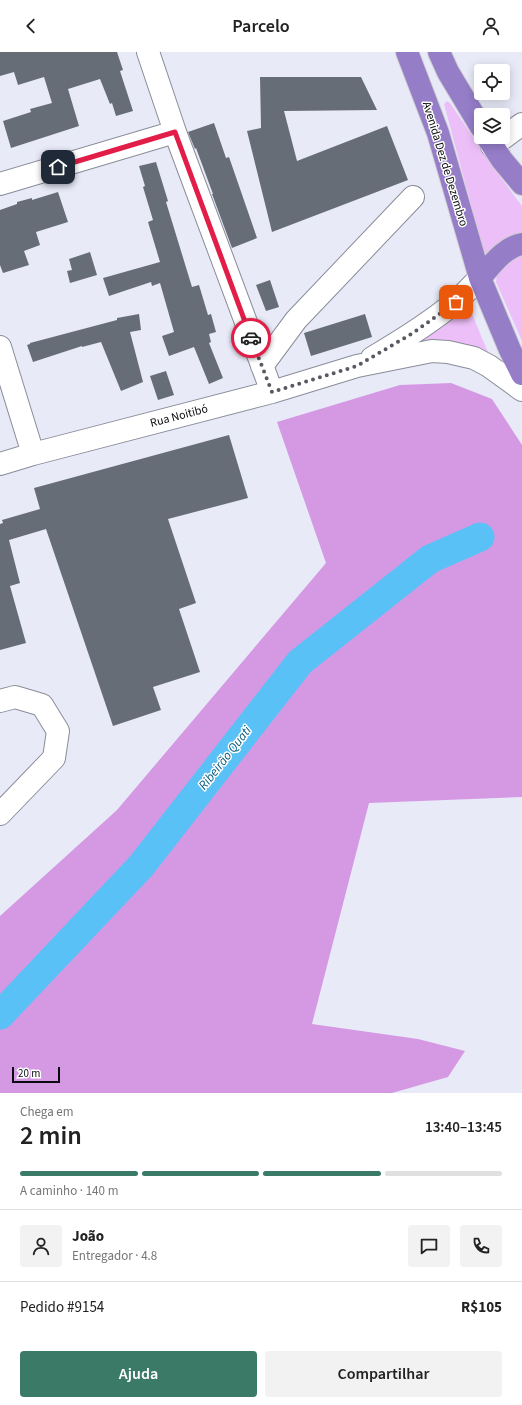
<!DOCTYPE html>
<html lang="pt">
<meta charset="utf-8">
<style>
:root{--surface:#fff;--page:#f2f2f2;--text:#222;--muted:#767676;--line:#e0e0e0;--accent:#3c7a68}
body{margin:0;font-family:"Source Sans 3",sans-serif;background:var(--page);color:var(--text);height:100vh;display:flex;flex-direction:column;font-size:15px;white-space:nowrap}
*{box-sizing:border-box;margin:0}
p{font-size:13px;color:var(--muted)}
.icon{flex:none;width:22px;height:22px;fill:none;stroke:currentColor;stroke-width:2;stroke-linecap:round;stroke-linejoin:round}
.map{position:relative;height:1041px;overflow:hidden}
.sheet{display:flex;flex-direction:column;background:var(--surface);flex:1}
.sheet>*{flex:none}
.controls{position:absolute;left:474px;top:12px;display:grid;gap:8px}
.controls a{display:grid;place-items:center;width:36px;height:36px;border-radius:4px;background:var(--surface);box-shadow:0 2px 10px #0003;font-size:20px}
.scale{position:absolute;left:12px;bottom:10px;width:48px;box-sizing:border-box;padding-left:4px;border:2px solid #0a0b0f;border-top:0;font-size:11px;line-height:14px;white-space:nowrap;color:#0a0b0f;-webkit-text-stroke:3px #fff;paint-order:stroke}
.pin{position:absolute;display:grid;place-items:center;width:34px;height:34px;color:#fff;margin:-17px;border-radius:8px;box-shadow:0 2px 6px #0006}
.courier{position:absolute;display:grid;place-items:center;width:40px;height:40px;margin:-20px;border:3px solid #e11d48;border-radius:50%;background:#fff;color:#222;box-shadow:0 1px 5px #0007}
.head em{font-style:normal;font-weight:600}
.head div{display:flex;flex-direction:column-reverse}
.head{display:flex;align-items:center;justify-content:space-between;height:68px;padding:0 20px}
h1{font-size:26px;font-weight:600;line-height:30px}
.bar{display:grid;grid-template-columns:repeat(4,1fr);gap:6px 4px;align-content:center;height:48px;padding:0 20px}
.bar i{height:5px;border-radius:3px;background:var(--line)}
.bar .selected{background:var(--accent)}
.bar p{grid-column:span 4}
.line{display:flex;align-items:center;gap:10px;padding:0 20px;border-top:1px solid var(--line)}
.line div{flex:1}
.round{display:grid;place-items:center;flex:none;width:42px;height:42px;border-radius:4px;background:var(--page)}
.action{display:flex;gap:8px;margin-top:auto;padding:8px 20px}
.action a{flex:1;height:46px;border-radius:4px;background:var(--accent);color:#fff;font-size:16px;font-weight:600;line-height:46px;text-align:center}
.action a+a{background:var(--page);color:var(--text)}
header{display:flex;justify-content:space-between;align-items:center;height:52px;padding:0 20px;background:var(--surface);font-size:18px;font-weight:600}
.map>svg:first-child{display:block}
.green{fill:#edbff9}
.forest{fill:#d599e4}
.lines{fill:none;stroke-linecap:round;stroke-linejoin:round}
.river{stroke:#5ac1f7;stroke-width:29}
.building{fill:#666d77}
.minor-casing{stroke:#8a8d99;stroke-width:24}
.highway-casing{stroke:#cececf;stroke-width:24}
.minor{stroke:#fff;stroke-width:22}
.highway{stroke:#957dc8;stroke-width:22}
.done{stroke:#585961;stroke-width:4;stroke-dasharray:0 7.2}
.route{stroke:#e11d48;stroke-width:5}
.labels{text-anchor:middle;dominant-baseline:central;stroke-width:3;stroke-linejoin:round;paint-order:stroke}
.street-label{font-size:12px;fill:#0a0b0f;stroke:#fff}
.water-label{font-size:13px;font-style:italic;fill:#03597d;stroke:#fff}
</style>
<header><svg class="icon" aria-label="back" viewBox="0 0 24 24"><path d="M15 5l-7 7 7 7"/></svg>Parcelo<svg class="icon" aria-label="person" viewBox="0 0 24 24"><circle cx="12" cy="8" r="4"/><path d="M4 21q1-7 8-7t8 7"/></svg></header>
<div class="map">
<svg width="522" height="1041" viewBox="0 0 522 1041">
<rect width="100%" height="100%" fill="#e8eaf8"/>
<!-- green -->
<path class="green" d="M447,49L450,51L496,119L522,154V184L485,205L444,52Z
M522,204V289L496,230C496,217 509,206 522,204Z
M468,252L489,303L387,306Z"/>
<!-- forest -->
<path class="forest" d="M451,331L492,347L522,393V745L369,751L312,972L418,987L465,999L448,1025L392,1041H0V864L117,758L326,511L277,370L400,333Z"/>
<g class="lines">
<!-- river -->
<path class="river" d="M0,963L141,814L300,610L430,507L480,485"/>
</g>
<!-- building -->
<path class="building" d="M0,0H117L123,18L120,19L133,59L116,64L112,51L110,52L100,27L68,37L79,74L11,96L3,69L31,60L30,57L52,51L44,25L18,33L14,20L0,24Z
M260,25H361L377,58L284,59L297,109L387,74L408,128L272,180L247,79L261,76Z
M214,71L226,106L229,105L257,186L232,196L212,142H213L196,96L195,97L188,80Z
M156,110L168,149L166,150L192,235L199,233L208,263L211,262L216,280L209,282L211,290L209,291L223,326L209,332L194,295L169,304L162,284L174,280L160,231L152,234L151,230L109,244L103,226L160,210L148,170L153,168L143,135L145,134L139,114Z
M58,140L68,170L36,180L40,193L24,199L29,213L3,221L0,213V158L17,152V150L32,146V148Z
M90,200L97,223L70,231L67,219L72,218L69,207Z
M270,228L279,255L266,259L256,233Z
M139,262L141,278L130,280L143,330L121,339L101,290L82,295V294L33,310L27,293L30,292V291L117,268V266Z
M365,262L372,285L311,304L304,281Z
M166,319L174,343L158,348L150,324Z
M229,383L248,446L168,467L196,551L179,557L200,620L153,635L161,658L113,674L46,477L9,488L20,531L10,534L26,591L0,598V472L3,471L2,468L40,457L34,436Z"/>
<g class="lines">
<!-- minor casing -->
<g class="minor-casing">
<path id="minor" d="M148,0L175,80L272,340
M492,94L522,72
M0,132L175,80
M0,295L33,402
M372,306C401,289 429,272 455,250C464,243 471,234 480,226
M262,314L296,268L413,145
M0,412L33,402L272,340L357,314L432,299L448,300L474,306L489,314L522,338
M0,649L15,645L42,653L58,679L54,706L0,762"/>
</g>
<!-- highway casing -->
<g class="highway-casing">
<path id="highway" d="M407,0L438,81L480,226L510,298L522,322
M439,0L448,20L481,75
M487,85L502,108L522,132
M480,226C491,214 504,195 522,192"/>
</g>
<!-- minor -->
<use href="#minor" class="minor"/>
<!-- highway -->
<use href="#highway" class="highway"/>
</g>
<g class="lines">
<!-- done -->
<path class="done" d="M251,286L272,340L357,314L413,281L456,250"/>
<!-- route -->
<path class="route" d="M58,115L175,80L251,286"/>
</g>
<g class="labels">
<!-- street labels -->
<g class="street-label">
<text transform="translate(445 112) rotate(73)">Avenida Dez de Dezembro</text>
<text transform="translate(179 364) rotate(-15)">Rua Noitibó</text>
</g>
<!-- water labels -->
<g class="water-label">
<text transform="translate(225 706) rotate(-52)">Ribeirão Quati</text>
</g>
</g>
</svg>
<div class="controls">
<a><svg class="icon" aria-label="locate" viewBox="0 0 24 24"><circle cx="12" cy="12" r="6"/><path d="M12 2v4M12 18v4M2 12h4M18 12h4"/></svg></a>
<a><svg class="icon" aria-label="layers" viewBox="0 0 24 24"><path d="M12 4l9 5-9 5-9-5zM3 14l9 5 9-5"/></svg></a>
</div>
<div class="scale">20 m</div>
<div class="pin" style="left:456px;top:250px;background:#ea580c"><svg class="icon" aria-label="bag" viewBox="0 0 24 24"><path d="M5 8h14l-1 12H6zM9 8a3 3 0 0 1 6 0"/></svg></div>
<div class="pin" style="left:58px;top:115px;background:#1f2937"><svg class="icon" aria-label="home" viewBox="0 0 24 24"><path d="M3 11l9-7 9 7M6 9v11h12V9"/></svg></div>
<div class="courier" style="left:251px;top:286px"><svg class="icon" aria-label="car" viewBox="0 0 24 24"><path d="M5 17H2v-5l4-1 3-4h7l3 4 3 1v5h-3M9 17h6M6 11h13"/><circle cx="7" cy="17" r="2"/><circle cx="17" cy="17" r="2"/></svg></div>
</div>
<section class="sheet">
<div class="head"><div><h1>2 min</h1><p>Chega em</p></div><em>13:40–13:45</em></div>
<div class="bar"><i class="selected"></i><i class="selected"></i><i class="selected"></i><i></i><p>A caminho · 140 m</p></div>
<div class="line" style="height:72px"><a class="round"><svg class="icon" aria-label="person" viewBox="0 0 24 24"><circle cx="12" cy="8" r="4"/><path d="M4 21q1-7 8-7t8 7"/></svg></a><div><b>João</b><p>Entregador · 4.8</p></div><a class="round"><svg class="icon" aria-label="chat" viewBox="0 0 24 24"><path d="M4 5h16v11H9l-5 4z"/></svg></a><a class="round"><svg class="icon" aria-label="phone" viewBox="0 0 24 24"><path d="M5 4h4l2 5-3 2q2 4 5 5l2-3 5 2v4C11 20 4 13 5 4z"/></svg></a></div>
<div class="line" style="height:52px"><div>Pedido #9154</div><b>R$105</b></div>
<div class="action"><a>Ajuda</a><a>Compartilhar</a></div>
</section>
